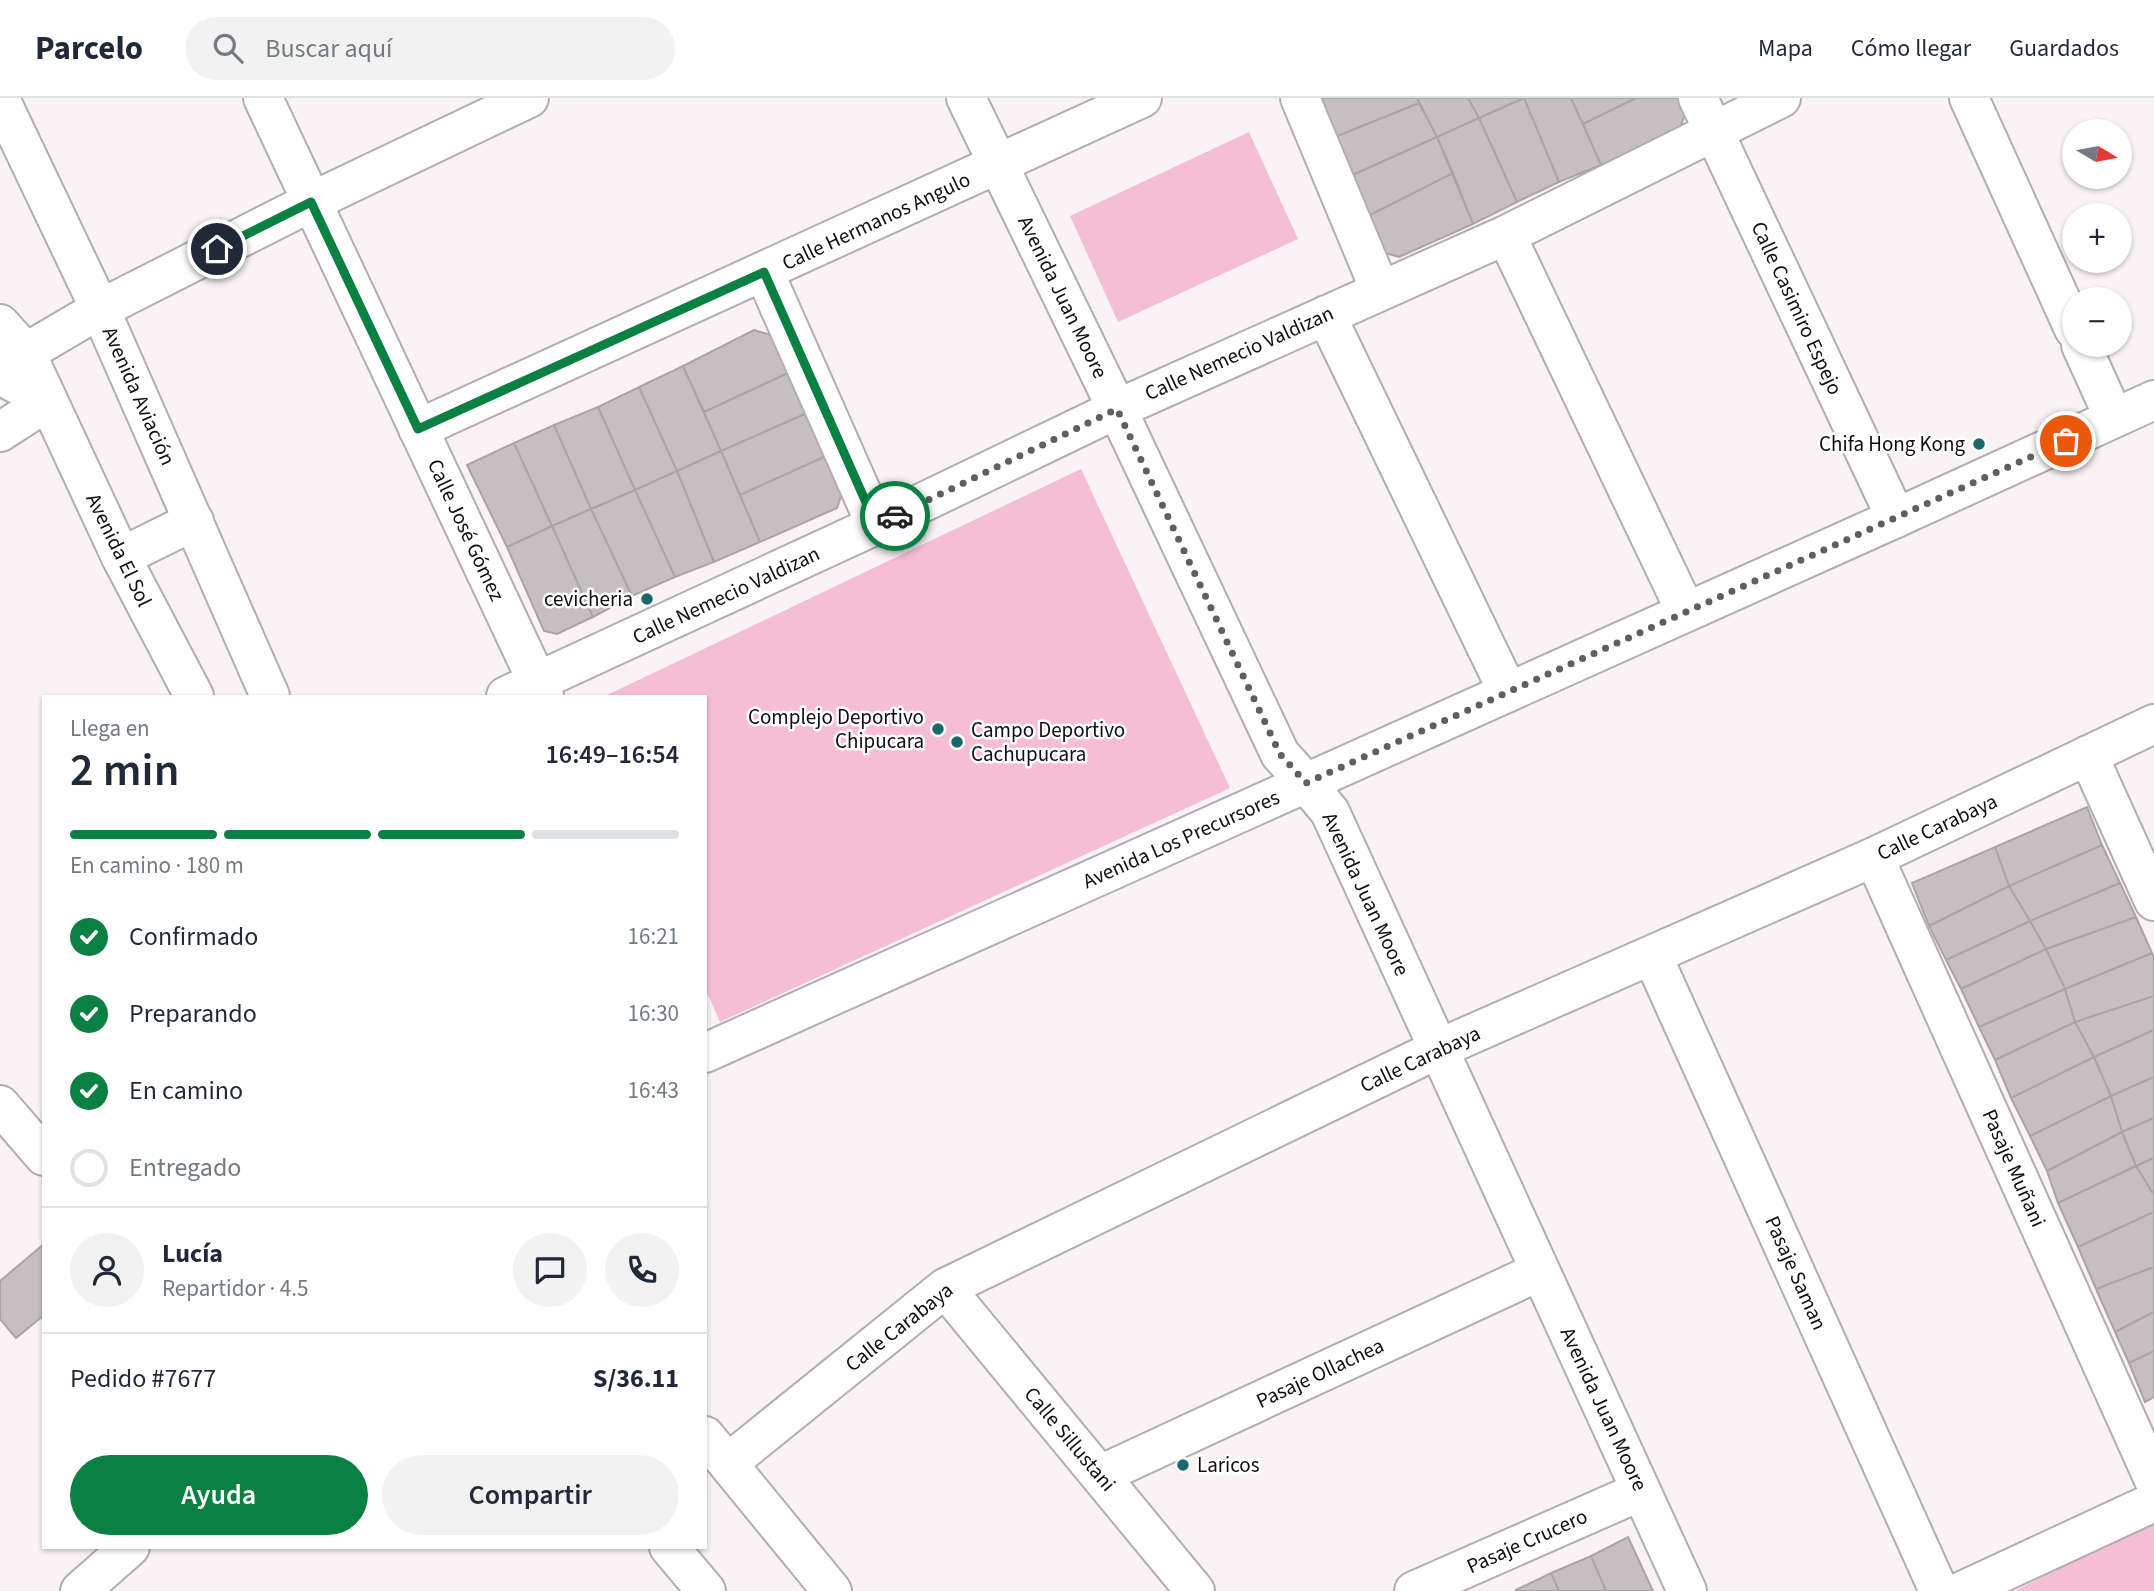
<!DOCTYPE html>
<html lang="es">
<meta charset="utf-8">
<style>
:root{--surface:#fff;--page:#f2f2f3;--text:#1f2937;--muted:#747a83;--line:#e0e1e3;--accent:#0b8043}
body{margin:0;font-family:"Source Sans 3",sans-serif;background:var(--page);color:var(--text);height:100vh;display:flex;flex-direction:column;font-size:26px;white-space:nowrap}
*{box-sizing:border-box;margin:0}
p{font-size:23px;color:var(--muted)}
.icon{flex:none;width:38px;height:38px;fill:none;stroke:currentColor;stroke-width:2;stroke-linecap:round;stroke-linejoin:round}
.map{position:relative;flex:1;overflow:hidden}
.panel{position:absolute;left:42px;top:597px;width:665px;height:854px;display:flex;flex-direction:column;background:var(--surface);border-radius:0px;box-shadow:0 2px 5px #0004}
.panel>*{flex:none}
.needle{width:46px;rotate:100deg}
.controls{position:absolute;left:2062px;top:21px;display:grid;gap:14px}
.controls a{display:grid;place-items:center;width:70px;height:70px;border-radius:50%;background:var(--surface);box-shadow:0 2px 5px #0004;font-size:35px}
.pin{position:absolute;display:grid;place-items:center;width:60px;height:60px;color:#fff;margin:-30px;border:4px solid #fff;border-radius:50%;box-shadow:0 2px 7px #0007}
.courier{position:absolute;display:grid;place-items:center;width:70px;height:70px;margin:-35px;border:5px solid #0b8043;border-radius:50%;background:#fff;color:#222;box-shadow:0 2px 9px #0007}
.head em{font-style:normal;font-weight:600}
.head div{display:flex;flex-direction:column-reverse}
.head{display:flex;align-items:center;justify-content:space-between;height:119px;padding:0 28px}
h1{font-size:46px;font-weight:600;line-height:52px}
.bar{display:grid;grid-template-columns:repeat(4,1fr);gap:10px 7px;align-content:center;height:84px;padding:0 28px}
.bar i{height:9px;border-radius:5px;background:var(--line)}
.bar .active{background:var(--accent)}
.bar p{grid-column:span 4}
.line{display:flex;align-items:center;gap:18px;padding:0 28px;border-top:2px solid var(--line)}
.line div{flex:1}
.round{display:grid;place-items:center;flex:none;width:74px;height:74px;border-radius:37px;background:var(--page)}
ol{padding:0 28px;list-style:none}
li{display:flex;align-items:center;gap:21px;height:77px}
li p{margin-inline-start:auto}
li .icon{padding:7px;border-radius:50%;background:var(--accent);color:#fff;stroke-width:4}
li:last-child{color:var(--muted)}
li i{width:38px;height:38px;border:4px solid var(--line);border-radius:50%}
.action{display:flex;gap:14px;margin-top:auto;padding:14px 28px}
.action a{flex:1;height:80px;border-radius:42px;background:var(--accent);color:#fff;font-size:28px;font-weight:600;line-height:80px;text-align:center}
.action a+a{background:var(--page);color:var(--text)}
header{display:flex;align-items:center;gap:42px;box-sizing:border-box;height:98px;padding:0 35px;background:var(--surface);border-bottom:2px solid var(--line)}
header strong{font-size:33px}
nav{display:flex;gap:38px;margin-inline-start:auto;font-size:24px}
.search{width:490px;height:63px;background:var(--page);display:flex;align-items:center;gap:18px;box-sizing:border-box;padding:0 24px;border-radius:38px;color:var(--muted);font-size:26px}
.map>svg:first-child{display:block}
.green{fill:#f5bed4}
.building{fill:#c6bfc2;stroke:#aaa4a6;stroke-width:2}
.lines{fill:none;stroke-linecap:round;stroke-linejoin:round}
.minor-casing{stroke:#b3adaf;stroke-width:42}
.tertiary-casing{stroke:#b3adaf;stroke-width:42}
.secondary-casing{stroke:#b3adaf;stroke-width:42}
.minor{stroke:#fff;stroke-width:38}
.tertiary{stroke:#fff;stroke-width:38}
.secondary{stroke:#fff;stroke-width:38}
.done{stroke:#625e5f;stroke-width:7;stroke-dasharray:0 12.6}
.route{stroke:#0b8043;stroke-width:9}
.poi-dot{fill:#1a676c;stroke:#fff;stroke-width:2.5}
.labels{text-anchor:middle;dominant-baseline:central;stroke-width:5;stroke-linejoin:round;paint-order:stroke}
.street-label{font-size:21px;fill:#100d0e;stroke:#fff}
.poi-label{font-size:21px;fill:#100d0e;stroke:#fff;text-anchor:end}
</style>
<header>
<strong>Parcelo</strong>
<div class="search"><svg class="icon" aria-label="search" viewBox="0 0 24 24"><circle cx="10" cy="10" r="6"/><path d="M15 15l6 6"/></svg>Buscar aquí</div>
<nav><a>Mapa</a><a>Cómo llegar</a><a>Guardados</a></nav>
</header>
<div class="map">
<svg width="2154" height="1493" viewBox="0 0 2154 1493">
<rect width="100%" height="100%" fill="#faf3f6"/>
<!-- green -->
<path class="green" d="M1249,34L1298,141L1118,224L1070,118Z
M1081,371L1230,690L720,924L705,890V598H605Z
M2154,1422V1493H2015Z"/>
<!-- building -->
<path class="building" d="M1313,0H1417L1419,5L1330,41Z
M1417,0H1468L1479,20L1437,39Z
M1468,0H1524L1479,20Z
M1524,0L1559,84L1517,104L1479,20Z
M1524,0H1571L1601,67L1559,84Z
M1571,0H1636L1583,26Z
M1636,0H1679L1686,12L1680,31L1601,67L1583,26Z
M1419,5L1437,39L1348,79L1330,41Z
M1479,20L1517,104L1473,126L1437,39Z
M1437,39L1453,75L1368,118L1348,79Z
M1453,75L1473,126L1399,159L1385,155L1368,118Z
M754,232L771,237L788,275L704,314L683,268Z
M683,268L721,353L677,373L639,289Z
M788,275L807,315L721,353L704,314Z
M639,289L677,373L635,392L598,309Z
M598,309L635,392L591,411L554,327Z
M807,315L826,358L740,397L721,353Z
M554,327L591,411L552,428L514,345Z
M514,345L552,428L507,449L467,367Z
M721,353L760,444L714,464L677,373Z
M826,358L843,392L837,410L760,444L740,397Z
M677,373L714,464L675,479L635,392Z
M635,392L675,479L632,498L591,411Z
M591,411L632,498L593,519L552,428Z
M552,428L593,519L557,536L544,533L507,449Z
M2087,709L2102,747L2009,788L1995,749Z
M2102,747L2120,785L2030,823L2009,788Z
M1995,749L2009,788L1929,828L1912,785Z
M2120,785L2136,819L2046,851L2030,823Z
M2009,788L2030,823L1946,862L1929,828Z
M2136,819L2152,855L2065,891L2046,851Z
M2030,823L2046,851L1961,891L1946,862Z
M2046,851L2065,891L1979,929L1961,891Z
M2152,855L2154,859V898L2075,924L2065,891Z
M2065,891L2075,924L1995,962L1979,929Z
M2154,898V932L2094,959L2075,924Z
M2075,924L2094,959L2011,1000L1995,962Z
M2154,932V979L2111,998L2094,959Z
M2094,959L2111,998L2030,1038L2011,1000Z
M2154,979V1020L2122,1034L2111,998Z
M2111,998L2122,1034L2047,1073L2030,1038Z
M2154,1020V1060L2136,1068L2122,1034Z
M2122,1034L2136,1068L2058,1105L2047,1073Z
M2154,1060V1097L2136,1068Z
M2136,1068L2154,1097V1114L2078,1149L2058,1105Z
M2154,1114V1169L2096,1191L2078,1149Z
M44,1146V1217L16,1240L0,1221V1183Z
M2154,1169V1214L2115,1234L2096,1191Z
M2154,1214V1253L2129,1265L2115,1234Z
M2154,1253V1299L2145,1304L2129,1265Z
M1628,1439L1653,1493H1606L1591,1458Z
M1591,1458L1606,1493H1559L1551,1475Z
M1551,1475L1559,1493H1516V1492Z"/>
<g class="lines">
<!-- minor casing -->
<g class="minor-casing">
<path id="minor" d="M263,0L544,598
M1300,0L1380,192
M1698,0L1896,420
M1969,0L2074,231
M0,1L100,211L311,104L529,0
M1506,137L1686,514
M764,174L876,427
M1326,217L1508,594
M2081,247L2114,320
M418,331L1142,0
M0,334L48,303
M506,598L876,427L1117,311L1506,137L1781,0
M2088,657L2154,803
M1306,685L1330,714L1687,1493
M1874,759L2154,1382
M1652,857L1939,1493
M0,1007L44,1058
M945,1190L1195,1493
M728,1365L945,1190L1438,951L1874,759L2154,626
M1100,1377L1540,1173
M80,1493L130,1449
M1414,1493L1641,1393
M1962,1493L2154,1404"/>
</g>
<!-- tertiary casing -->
<g class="tertiary-casing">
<path id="tertiary" d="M966,0L1117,311L1280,656L1306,685
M0,270L100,211L270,598
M121,459L194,423
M705,955L1896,420L2154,302
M705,1338L832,1493"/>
</g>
<!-- secondary casing -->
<g class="secondary-casing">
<path id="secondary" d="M0,226L26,255L121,459L194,598
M0,277L48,303
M669,1449L706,1493"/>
</g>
<!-- minor -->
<use href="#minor" class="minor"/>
<!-- tertiary -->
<use href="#tertiary" class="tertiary"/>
<!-- secondary -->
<use href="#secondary" class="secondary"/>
</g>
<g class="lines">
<!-- done -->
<path class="done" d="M895,418L1117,311L1280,656L1306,685L2066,343"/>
<!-- route -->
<path class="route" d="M217,151L311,104L418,331L764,174L876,427L895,418"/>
</g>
<!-- markers -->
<g class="poi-dot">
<circle cx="1979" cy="346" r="7"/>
<circle cx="647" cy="501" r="7"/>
<circle cx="938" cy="631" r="7"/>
<circle cx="957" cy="644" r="7"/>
<circle cx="1183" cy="1367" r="7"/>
</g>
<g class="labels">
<!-- street labels -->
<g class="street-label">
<text transform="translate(876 123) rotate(-25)">Calle Hermanos Angulo</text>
<text transform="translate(1063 199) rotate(64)">Avenida Juan Moore</text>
<text transform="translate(1797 210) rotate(65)">Calle Casimiro Espejo</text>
<text transform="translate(1239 255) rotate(-24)">Calle Nemecio Valdizan</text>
<text transform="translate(139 298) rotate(66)">Avenida Aviación</text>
<text transform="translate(466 432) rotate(65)">Calle José Gómez</text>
<text transform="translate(119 452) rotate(64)">Avenida El Sol</text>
<text transform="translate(726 497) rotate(-25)">Calle Nemecio Valdizan</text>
<text transform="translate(1937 729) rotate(-25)">Calle Carabaya</text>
<text transform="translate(1181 741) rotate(-24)">Avenida Los Precursores</text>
<text transform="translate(1366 796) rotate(65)">Avenida Juan Moore</text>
<text transform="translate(1420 961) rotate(-25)">Calle Carabaya</text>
<text transform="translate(2014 1070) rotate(66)">Pasaje Muñani</text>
<text transform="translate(1796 1175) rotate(66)">Pasaje Saman</text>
<text transform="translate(899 1229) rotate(-38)">Calle Carabaya</text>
<text transform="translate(1320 1275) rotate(-25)">Pasaje Ollachea</text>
<text transform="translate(1604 1311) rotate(65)">Avenida Juan Moore</text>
<text transform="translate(1070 1341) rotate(50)">Calle Sillustani</text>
<text transform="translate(1527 1443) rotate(-24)">Pasaje Crucero</text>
</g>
<!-- poi labels -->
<g class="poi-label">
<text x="1965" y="346">Chifa Hong Kong</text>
<text x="633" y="501">cevicheria</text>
<text x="924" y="619">Complejo Deportivo<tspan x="924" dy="24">Chipucara</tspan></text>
<text x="971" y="632" text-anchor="start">Campo Deportivo<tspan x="971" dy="24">Cachupucara</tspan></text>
<text x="1197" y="1367" text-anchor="start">Laricos</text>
</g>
</g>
</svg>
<div class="controls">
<a><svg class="needle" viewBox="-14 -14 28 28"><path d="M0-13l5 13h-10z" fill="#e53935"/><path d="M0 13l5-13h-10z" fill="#747a83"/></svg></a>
<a>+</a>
<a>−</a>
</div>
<div class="pin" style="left:2066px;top:343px;background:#ea580c"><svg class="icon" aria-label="bag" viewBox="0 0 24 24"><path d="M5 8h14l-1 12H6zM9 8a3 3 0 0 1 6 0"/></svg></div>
<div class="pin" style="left:217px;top:151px;background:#1f2937"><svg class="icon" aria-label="home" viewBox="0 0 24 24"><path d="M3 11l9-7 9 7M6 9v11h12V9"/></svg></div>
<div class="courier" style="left:895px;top:418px"><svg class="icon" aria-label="car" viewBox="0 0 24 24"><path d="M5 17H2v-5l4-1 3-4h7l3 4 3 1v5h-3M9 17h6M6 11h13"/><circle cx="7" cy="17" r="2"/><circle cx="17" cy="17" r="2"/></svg></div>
<section class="panel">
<div class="head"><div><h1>2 min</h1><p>Llega en</p></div><em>16:49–16:54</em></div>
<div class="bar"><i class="active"></i><i class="active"></i><i class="active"></i><i></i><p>En camino · 180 m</p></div>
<ol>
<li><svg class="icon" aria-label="check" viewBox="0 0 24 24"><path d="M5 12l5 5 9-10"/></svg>Confirmado<p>16:21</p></li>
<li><svg class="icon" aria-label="check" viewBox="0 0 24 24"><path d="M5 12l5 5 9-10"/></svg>Preparando<p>16:30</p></li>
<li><svg class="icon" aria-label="check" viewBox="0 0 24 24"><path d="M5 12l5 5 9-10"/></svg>En camino<p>16:43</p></li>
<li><i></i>Entregado</li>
</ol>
<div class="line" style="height:126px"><a class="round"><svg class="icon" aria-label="person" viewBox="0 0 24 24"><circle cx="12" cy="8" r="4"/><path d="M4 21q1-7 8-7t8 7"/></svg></a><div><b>Lucía</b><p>Repartidor · 4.5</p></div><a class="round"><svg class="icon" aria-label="chat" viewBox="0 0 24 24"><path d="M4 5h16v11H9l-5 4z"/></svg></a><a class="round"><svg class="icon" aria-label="phone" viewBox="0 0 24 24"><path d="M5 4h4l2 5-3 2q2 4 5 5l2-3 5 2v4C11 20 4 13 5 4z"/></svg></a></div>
<div class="line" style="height:91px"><div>Pedido #7677</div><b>S/36.11</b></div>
<div class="action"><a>Ayuda</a><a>Compartir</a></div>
</section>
</div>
